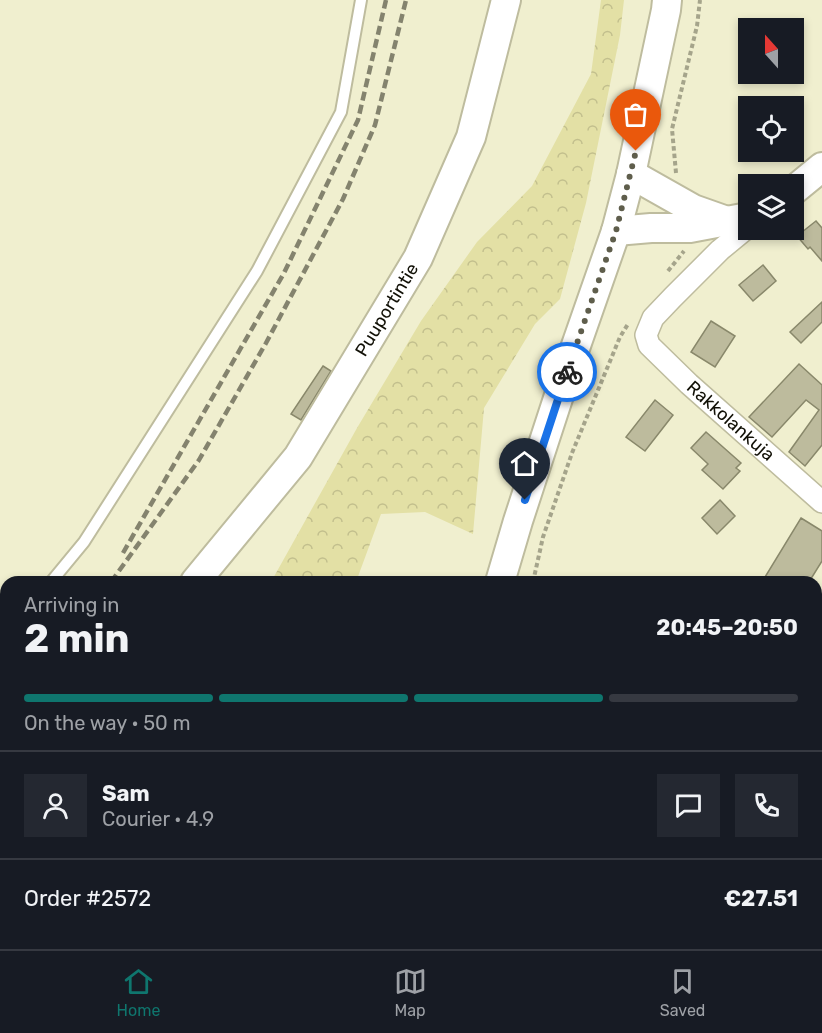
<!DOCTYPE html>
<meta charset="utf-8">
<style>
:root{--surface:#171b24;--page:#242831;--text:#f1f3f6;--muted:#9ea1a6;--line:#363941;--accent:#0f766e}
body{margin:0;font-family:Rubik,sans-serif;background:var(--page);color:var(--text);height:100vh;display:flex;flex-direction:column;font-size:22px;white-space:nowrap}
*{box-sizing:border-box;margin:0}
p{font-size:20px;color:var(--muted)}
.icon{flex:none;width:33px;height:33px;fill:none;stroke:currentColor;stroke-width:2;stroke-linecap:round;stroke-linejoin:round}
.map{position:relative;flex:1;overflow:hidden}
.panel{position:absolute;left:0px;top:576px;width:822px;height:374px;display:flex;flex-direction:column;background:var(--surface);border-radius:18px 18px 0 0;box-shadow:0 3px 9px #0003}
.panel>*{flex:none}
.needle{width:39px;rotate:339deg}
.tools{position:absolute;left:738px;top:18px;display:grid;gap:12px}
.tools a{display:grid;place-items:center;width:66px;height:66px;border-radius:0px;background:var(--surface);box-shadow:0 3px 9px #0003;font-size:30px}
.pin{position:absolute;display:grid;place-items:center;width:51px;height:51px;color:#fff;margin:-62px -26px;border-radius:50% 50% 50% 0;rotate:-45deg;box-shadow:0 0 6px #0007}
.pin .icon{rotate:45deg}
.courier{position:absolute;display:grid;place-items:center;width:60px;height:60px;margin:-30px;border:4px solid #1a73e8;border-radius:50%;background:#fff;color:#222;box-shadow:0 2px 8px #0007}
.summary em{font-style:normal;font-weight:700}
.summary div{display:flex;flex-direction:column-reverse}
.summary{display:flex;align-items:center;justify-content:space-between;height:102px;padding:0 24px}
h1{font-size:39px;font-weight:700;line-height:45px}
.bar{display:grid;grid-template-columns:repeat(4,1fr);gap:9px 6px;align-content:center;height:72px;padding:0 24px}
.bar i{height:8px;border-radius:4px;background:var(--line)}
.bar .current{background:var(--accent)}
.bar p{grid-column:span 4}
.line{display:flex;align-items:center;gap:15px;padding:0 24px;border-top:2px solid var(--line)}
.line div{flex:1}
.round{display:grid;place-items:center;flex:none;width:63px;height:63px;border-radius:0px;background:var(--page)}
.dock{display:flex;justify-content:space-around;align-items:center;height:84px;border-top:2px solid var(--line);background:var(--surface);font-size:16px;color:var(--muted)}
.dock a{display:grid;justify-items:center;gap:3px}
.dock .current{color:var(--accent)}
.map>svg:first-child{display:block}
.forest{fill:url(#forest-crowns)}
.building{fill:#bdbb9d;stroke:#89886b;stroke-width:1.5}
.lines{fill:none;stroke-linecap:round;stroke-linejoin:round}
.lane-casing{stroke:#bebc9e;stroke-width:14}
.street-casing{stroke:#bebc9e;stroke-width:24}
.secondary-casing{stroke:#bebc9e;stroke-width:32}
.path{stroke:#a5a48b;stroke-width:4;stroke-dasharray:4.5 3;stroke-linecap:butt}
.lane{stroke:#fff;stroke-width:10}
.street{stroke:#fff;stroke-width:21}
.secondary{stroke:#fff;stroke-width:28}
.rail{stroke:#84836e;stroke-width:4.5;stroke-dasharray:9 4.5;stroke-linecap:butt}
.done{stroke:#5f5e4c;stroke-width:6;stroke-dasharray:0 10.8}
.route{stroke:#1a73e8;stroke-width:8}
.labels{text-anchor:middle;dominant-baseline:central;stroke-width:4.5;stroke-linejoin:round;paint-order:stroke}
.street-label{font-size:18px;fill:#111006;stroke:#fff}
</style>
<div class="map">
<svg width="822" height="949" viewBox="0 0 822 949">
<defs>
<pattern id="forest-crowns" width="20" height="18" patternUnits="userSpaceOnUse" patternTransform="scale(1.5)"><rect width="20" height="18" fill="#e3e0a5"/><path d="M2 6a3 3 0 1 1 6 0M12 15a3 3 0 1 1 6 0" fill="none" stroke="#c2bf8d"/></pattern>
</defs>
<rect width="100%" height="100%" fill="#f0efcf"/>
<!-- forest -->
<path class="forest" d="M601,0H624L620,35L586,203L560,299L535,324L484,408L473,534L425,512L381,514L356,582H271L357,428L421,321L477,242L532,186L591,74Z
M494,944H575L573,949H494Z"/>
<!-- building -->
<path class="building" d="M816,221L822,228V261L810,247L808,249L797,236Z
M763,265L776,281L753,301L739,285Z
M822,302V322L801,343L790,332Z
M711,321L735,336L715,367L691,352Z
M799,364L822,385V445L805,466L789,452L819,410L806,400L772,437L749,417Z
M323,366L331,371L301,420L291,414Z
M655,400L673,415L645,451L626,437Z
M706,432L741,463L736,468L740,471L723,489L702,470L708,464L691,448Z
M720,500L735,516L717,534L702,518Z
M801,518L822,531V561L809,582H762Z"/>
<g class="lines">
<!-- lane casing -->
<g class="lane-casing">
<path id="lane" d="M51,582L84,542L257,271L341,112L361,0
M0,643L6,636
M0,688L6,693
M0,783L6,776
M139,949L149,944
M358,949L362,944"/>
</g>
<!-- street casing -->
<g class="street-casing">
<g id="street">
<path id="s1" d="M748,227L720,250L673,297L653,318L646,335L649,345L689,384L822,502"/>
<path d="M816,635L822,623"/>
<path d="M816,763L822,767"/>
<path d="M585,949L588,944"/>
</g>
</g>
<!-- secondary casing -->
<g class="secondary-casing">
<g id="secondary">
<path d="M631,174L693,209L727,221"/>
<path d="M794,190L822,167"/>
<path d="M616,231L651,228H690L748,217"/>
<path id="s2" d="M195,582L298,457L418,258L471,137L506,0"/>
<path d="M500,582L518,521L565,377L616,231L631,174L666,10L667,0"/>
<path d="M453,944V949"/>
</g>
</g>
<!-- path -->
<path class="path" d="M676,173L672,129L697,26L700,0
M668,271L684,251
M533,582L543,537L572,453L620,337L628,324
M484,944V949"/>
<!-- lane -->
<use href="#lane" class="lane"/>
<!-- street -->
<use href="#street" class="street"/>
<!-- secondary -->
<use href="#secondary" class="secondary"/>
<!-- rail -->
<path class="rail" d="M123,553L284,273L358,120L386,0
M111,582L199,460L266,343L343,199L375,125L406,0
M0,727L6,719"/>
</g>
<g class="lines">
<!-- done -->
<path class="done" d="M567,372L616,231L636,151"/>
<!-- route -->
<path class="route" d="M525,500L567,372"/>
</g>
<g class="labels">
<!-- street labels -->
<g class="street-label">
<text stroke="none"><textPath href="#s2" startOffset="334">Puuportintie</textPath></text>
<text stroke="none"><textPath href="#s1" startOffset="272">Rakkolankuja</textPath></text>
</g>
</g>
</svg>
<div class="tools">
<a><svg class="needle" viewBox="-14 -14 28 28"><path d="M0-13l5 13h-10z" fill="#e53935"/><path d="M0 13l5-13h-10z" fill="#9ea1a6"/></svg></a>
<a><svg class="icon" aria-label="locate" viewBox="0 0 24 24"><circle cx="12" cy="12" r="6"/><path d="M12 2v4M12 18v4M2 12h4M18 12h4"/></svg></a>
<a><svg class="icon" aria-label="layers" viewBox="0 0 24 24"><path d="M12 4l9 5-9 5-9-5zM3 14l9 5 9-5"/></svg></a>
</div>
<div class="pin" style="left:636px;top:151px;background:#ea580c"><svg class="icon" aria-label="bag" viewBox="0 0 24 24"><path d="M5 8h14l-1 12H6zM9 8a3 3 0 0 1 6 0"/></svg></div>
<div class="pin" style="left:525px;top:500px;background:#1f2937"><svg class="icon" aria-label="home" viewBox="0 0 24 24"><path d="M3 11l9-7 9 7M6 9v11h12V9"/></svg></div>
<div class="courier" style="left:567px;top:372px"><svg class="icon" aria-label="bike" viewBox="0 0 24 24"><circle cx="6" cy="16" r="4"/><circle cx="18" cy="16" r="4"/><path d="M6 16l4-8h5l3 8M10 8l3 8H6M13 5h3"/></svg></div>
<section class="panel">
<div class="summary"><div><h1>2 min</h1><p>Arriving in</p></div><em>20:45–20:50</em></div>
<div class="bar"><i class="current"></i><i class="current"></i><i class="current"></i><i></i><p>On the way · 50 m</p></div>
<div class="line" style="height:108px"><a class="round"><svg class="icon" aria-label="person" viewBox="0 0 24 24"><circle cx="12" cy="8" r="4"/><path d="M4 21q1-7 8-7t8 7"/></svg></a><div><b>Sam</b><p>Courier · 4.9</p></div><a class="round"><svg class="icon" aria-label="chat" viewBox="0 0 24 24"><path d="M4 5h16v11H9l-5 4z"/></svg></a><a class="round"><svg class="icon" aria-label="phone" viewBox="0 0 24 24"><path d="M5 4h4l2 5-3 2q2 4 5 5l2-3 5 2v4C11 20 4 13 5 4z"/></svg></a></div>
<div class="line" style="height:78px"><div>Order #2572</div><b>€27.51</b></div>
</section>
</div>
<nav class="dock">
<a class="current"><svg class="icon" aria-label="home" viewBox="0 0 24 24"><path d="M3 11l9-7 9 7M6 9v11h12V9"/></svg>Home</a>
<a><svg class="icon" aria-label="map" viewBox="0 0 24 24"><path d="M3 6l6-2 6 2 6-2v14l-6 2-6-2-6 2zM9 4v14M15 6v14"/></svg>Map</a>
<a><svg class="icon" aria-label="saved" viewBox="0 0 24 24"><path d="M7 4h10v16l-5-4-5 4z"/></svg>Saved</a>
</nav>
